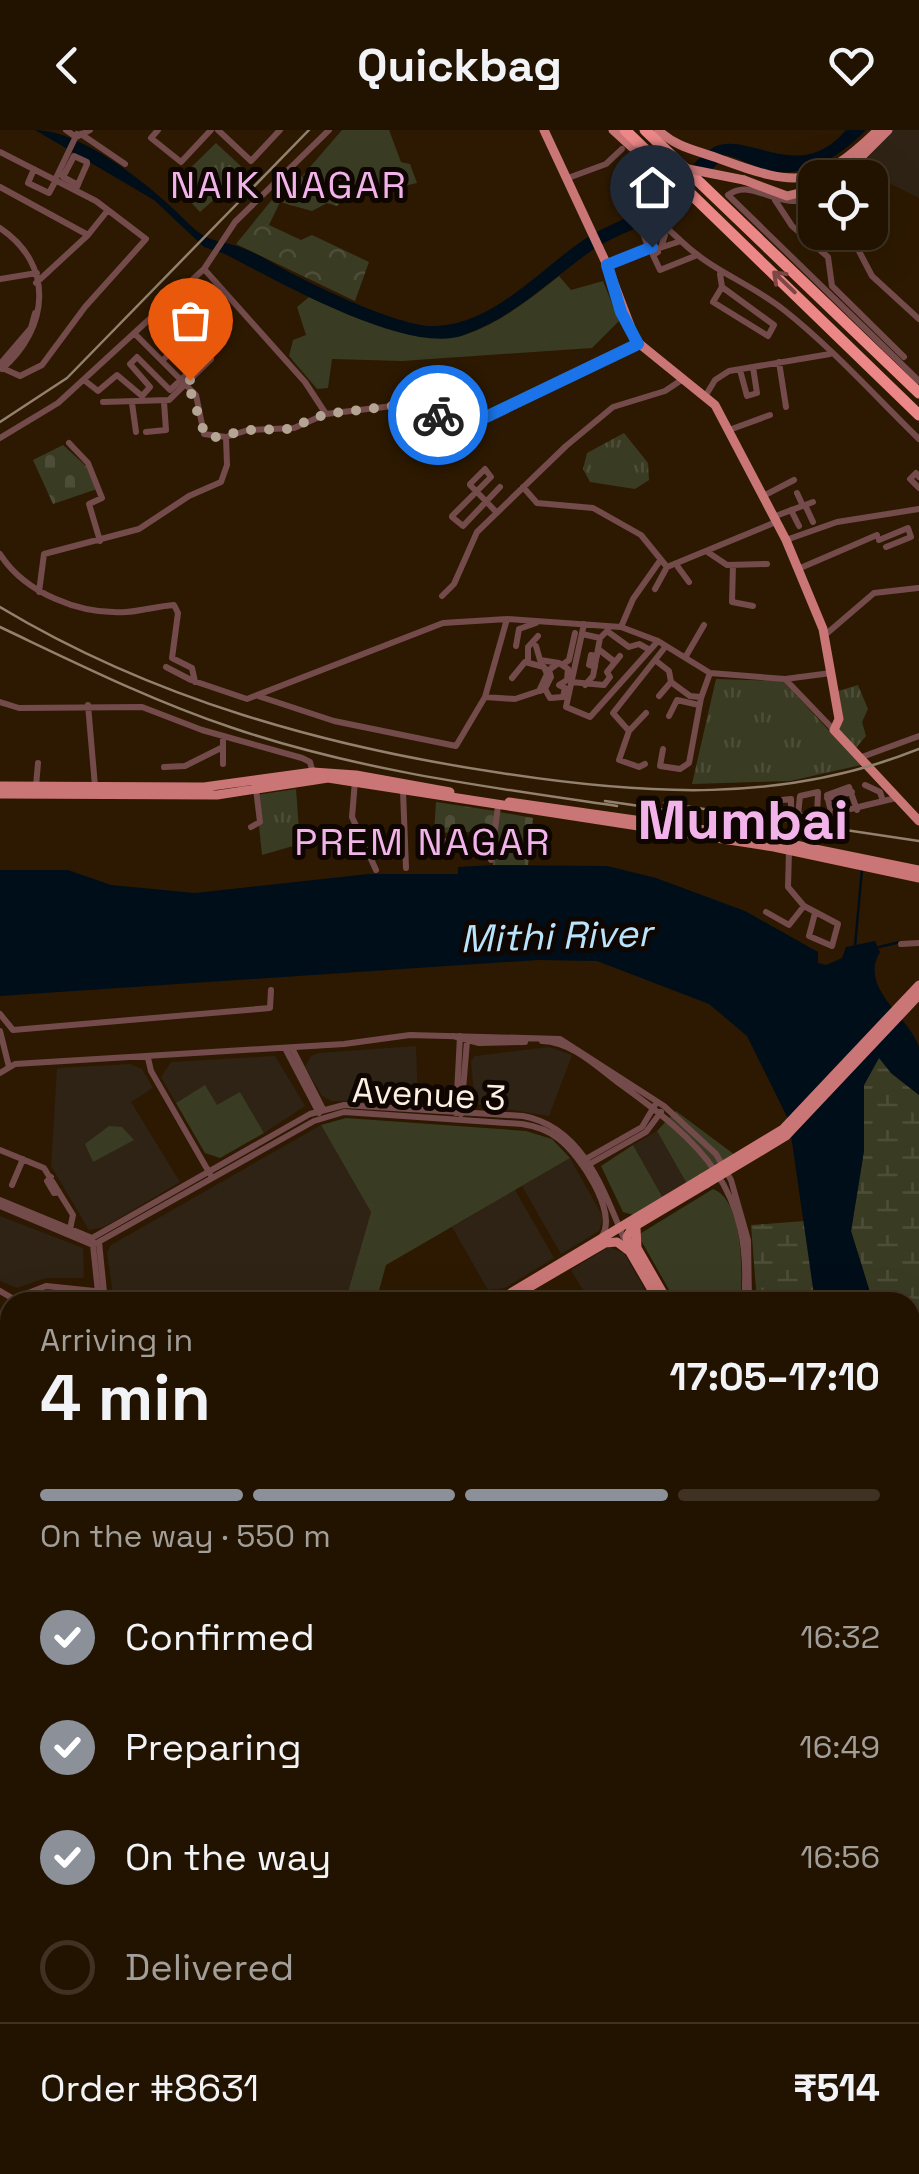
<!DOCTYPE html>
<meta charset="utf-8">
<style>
:root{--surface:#221301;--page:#2a1c0b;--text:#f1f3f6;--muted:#a29e99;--line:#3f3223;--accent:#8c9099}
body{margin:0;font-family:"Space Grotesk",sans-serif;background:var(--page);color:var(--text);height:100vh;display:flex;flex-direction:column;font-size:38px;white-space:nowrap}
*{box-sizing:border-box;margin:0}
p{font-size:32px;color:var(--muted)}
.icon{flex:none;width:55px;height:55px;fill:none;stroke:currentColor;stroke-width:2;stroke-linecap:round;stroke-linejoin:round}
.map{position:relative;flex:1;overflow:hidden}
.side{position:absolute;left:0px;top:1162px;width:920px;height:882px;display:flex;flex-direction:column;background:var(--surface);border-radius:30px 30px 0 0;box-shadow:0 10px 40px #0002,0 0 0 2px var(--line)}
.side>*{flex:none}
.controls{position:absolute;left:798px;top:30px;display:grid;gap:20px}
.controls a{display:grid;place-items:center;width:90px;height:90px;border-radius:20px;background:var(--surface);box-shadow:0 10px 40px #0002,0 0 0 2px var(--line);font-size:50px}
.pin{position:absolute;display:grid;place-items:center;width:85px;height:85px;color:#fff;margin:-102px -42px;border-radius:50% 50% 50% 0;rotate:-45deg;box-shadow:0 0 10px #0007}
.pin .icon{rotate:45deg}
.courier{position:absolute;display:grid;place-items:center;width:100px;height:100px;margin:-50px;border:8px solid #1a73e8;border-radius:50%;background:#fff;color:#222;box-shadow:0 2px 12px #0007}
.summary em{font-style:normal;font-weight:700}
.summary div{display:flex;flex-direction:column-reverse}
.summary{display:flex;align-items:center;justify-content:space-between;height:170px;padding:0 40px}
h1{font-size:65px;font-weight:700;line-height:75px}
.bar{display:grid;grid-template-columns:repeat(4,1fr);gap:15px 10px;align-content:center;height:120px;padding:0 40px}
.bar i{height:12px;border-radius:8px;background:var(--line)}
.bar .current{background:var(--accent)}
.bar p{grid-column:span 4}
.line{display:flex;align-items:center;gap:25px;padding:0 40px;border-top:2px solid var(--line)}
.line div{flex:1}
ol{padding:0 40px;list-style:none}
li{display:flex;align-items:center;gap:30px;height:110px}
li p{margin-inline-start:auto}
li .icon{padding:10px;border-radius:50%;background:var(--accent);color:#fff;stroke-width:4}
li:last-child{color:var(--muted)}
li i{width:55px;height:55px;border:5px solid var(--line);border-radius:50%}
header{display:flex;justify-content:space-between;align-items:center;height:130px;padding:0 40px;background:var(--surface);font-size:45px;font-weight:700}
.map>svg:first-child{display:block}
.commercial{fill:#2f2315}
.green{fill:#3a3b23}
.forest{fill:url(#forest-crowns)}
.wetland{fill:url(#wetland-marsh)}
.cemetery{fill:url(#cemetery-stones)}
.park{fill:url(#park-tufts)}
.water{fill:#000e19}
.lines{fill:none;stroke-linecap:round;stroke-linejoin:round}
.stream{stroke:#000e19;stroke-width:2.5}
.minor{stroke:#744b4b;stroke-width:6}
.major{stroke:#ca7676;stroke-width:9}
.highway{stroke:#ec8787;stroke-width:11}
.rail{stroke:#92816e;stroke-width:2.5}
.major-bridge{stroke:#ca7676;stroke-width:9}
.oneway{stroke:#7e4644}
.done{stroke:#b4a493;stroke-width:10;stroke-dasharray:0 18}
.route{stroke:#1a73e8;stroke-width:12}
.labels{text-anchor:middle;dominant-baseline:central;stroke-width:10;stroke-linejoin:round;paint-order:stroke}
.street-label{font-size:35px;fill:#fdefe1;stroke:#0f0601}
.neighbourhood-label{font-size:38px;letter-spacing:2.5px;fill:#f1b3e9;stroke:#0f0601}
.water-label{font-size:38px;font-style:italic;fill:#b8e5fd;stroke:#0f0601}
.town-label{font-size:55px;font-weight:bold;fill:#f1b3e9;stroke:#0f0601}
</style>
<header><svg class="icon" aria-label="back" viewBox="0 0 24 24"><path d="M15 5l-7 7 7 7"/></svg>Quickbag<svg class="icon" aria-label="heart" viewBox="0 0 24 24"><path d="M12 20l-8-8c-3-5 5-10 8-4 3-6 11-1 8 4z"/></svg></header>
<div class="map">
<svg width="919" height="2044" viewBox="0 0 919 2044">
<defs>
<pattern id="forest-crowns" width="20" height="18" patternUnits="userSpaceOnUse" patternTransform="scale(2.5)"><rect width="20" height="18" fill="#3a3b23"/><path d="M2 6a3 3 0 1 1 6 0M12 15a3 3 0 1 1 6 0" fill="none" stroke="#4e4e38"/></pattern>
<pattern id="wetland-marsh" width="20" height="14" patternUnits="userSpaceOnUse" patternTransform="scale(2.5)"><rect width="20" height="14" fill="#3a3b23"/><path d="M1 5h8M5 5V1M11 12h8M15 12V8" fill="none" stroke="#4e4e38"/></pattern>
<pattern id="cemetery-stones" width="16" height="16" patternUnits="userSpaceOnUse" patternTransform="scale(2.5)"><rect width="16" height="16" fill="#3a3b23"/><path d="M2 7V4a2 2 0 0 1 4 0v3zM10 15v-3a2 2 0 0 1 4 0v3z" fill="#4e4e38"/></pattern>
<pattern id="park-tufts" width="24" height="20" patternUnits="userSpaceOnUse" patternTransform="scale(2.5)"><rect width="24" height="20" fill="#3a3b23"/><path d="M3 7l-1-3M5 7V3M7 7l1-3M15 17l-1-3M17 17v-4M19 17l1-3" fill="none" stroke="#4e4e38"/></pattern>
</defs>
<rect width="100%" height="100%" fill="#2d1901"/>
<!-- commercial -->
<path class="commercial" d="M892,0H919V68L859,38Z
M416,916L418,972L331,971L322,966L305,937L311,926L319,923Z
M549,917L572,925L549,986L475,974L471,931L475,926Z
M275,926L305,976L264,1003L240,962L217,976L205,956L176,973L161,947L171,932Z
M130,934L142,939L153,958L131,972L180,1052L104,1097L89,1100L51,1036L57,938Z
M321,995L371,1082L345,1172H114L107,1122L111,1115Z
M657,1001L687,1054L663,1068L633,1015Z
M570,1028L603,1087L599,1101L561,1124L522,1056Z
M515,1060L554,1128L505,1158L488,1160L452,1097Z
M0,1086L83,1118L84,1148H46L17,1158L0,1151Z
M609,1117L624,1123L645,1160L624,1172H590L571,1140Z
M3,1482L10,1484V1597L0,1578Z"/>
<!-- green -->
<path class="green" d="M342,0H389L401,32L410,34L417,53L382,61L373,52L358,57L351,54L331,66L310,57L303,45Z
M559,146L571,160L603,151L619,191L592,218L402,231L332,229L328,258L317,259L289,226L293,210L306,205L297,177L309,167C340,182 434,216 467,204C502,192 531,168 559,146Z
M205,955L217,975L240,962L264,1003L220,1028L205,1023L176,973Z
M676,981L735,1025L687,1054L657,1001Z
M346,988L526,1001L552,1009L570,1028L386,1135L377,1168L345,1172L371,1082L321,995Z
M109,996L122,997L134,1010L93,1032L85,1014Z
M633,1015L663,1068L634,1085L623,1082L601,1036Z
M713,1059C744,1070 743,1145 740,1172H676L638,1105Z"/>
<!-- forest -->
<path class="forest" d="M297,39C312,63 321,67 348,64L337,76L327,73L312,81L280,72L269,95L301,110L312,105L369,132L355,171L236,114Z"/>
<!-- wetland -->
<path class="wetland" d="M879,927L891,943L919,965V1423L910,1412V1172H873L851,1101L864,1021V955Z
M805,1091L815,1172H757L751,1095Z"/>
<!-- cemetery -->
<path class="cemetery" d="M63,315L86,336L97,359L53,374L33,330Z
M436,672L495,681L492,701L434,703Z
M499,682L533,688L528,735H493Z"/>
<!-- park -->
<path class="park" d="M216,13L246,41L200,82L174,54Z
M624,303L648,333L649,350L635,359L590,352L583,339L587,323Z
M716,549L783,551L861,635L790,651L692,654Z
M858,555L868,579L862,592L866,606L855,619L836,601L838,561Z
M296,659L300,714L262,725L256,665Z"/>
<!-- water -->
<path class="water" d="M35,0C83,0 155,59 188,93C204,109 213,110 233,115C254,120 276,136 295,145C326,161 403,198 436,196C494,194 540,139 585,109C606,95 631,88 652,73C675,58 691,32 714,17C749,0 799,56 846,0H866C842,24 809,48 772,41C757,39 742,29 726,25C703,49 680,73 652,90C632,101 609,108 591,121C549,151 514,187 464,205C408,226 278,151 225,124L204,117L154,70Z
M493,735L607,736L656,748L745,781L818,822V833L826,835L842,828L846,817L875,811L880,822C858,858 909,886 919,917C919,930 919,951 919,965L891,943L879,928L864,955V1021L851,1101L873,1172H815L789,991L747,906L709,874L597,831L538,830L0,866V740H68L111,755L195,763L369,744H458V737Z
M910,1412L919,1423V1554H910Z"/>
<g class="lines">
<!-- stream -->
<path class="stream" d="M855,816L862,739
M879,817L900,812
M0,1468L8,1476
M354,2035L357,2044"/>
<!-- minor -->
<path class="minor" d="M66,0L76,7L90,0
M158,0L151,8L181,32L211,0
M218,0L251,31L280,0
M81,4L125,34
M0,22L96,71L146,109L85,177L42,235L20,246L0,237
M34,39L28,53L49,63L56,50
M568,48L606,34L622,19
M55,50L77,4
M0,57L88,105L36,153
M76,59L87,34V32L74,26L63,47L78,55
M728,65L919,251
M728,65C754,46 779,84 815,66
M775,70L792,96L828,127L832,156L904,227
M657,89L680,110
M0,98C55,135 49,198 2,239
M849,102L872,146L919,189
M88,105L108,80
M649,120L643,103L647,98L655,96L665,105L662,114
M658,122L653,125L660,140L695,126
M607,135L681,111C712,141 750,153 784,180C832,218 875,266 919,309
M204,139L305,252L326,284
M720,144L722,157L713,172L768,206L774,195L722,157
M0,149L37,143
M134,203L196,265L204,304L226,307
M779,232L786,277
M0,234L31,198L35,183
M740,240L747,266L757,263L753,237
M84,250L98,261L117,245L142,266L150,257L130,234L137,227L170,260L213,220L202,209L182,227L176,220L195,202L186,193L167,211L173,220L162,231
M706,265L715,250L729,241L830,224
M103,272L169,270L211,229
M132,273L136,302
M729,300L770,285
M146,302L166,300L164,272
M0,308L58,273L204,139L235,92L329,0
M69,313L88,333L102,368L89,374L100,411
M910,349L916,343L919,347
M910,349L919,358
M523,357L537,373L593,378L641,405L667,437L776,392
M797,363L803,376
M763,366L794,350
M805,375L813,392
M791,380L799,396
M497,383C488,373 479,364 470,355V354L485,339L491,347L452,386V387L463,396L500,357
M773,387L813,372
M786,410L837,392L919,379
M879,410L908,398L911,407L886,417
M709,423L727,435L767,434
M0,424C25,463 80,485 126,482C142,481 158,476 174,475L178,483L172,528L192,538L195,552
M733,435L732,472L753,476
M678,437L689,452
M798,439L877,405
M655,459L667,437
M39,462L44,424L139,399L189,366L221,352L227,335L226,307L248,300L294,298L326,284L401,275L416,276L446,289L477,290L638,214
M442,466L454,454L477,402L566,316L613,277L665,261L683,249
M584,494L566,577L590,587L658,511
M621,497L633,469L659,432
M582,504L600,508L607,501L629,517L639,514L650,520
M825,505L874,463L918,458
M516,516L519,499L536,493
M536,516L540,530L559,533
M598,519L615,532
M686,526L704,495
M655,530L669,541L671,552L690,566L700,567
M528,532V517L538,506
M562,535L569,530L575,503
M166,537L191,550L247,569L443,493L507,489L621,497L658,511L710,543L785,549L834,600
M595,537L589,535L591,525L597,526
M785,549L831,543
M571,552L604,555L610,547L607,542L620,526
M585,555L593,546L600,508
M545,559L551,547L549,540
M540,561L545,559L550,568L563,567L565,558L559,555L567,550L568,539L559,533L547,541
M258,566L334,591L456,616L485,567L507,489
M659,566L671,552
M485,567L515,569L539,561L547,544L544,537L525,532L512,548
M0,572L19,578L142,577L202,600L302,628L310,632L313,643
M88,575L95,656
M669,586L677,570L699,575
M629,601L646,583
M223,606V634
M663,619L660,636L680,639L689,633L701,568L710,543
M859,628L919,606
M645,634L639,637L619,630L629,601L613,583L666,516
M164,637L185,636L223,617
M355,651L352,687L376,740
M865,655L880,662L883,671
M36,656L38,633
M403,661L406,738
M827,668L852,662
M791,684V669L773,671L774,682L775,683L817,687L896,668
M798,685L800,666L818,662L817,687
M832,686L827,665L849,657L857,680
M251,697L260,692L256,659
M436,711L493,714
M789,721L788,757L804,776L838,794L832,816L809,806L815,783
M491,730L498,676
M766,782L789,795L804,776
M901,814L919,813
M0,884L13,900L270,878L271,860
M0,901L9,937
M453,906L479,913L525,912
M542,911C571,912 594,934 616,951C701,1012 754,1058 744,1172
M285,918L319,983
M292,918L323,979
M148,928L151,941L210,1044
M0,943L15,934L344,914L410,905L560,909L664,976L716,1024L731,1050L748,1110L749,1172
M456,983L460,906
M461,984L467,911
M0,1020L44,1038L73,1085L70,1099
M584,1030L642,997L655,975
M588,1035L646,1002L661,982
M51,1047L47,1051L54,1063L59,1062
M12,1055L23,1029
M0,1070L92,1108
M0,1076L93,1115L314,991L344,982L522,994C536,996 548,1000 559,1009C580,1025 618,1082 602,1106
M99,1112L105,1172
M93,1114L92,1108L310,984L344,975L523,986C583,997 604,1061 625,1111
M93,1115L99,1172
M0,1161L19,1172
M13,1169L46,1156L104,1162
M0,1384L10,1387
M0,1386L10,1393
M0,1633L10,1631
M910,1635L919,1631
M0,1643L10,1640
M910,1650L919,1654
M910,1788L919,1791
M910,1884L919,1883
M910,1889L919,1888
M910,1951H919
M910,1979L919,1998
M910,1990L919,2009
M368,2035L371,2044
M374,2035L377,2044
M577,2035L590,2044
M605,2035L617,2044
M639,2035H646
M672,2035L685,2044
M762,2035L774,2044
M814,2035L827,2044
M442,2044L446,2035
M476,2044L480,2035
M540,2044L546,2035
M567,2044L572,2037
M660,2044L666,2035
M719,2044L726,2035
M743,2044L750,2035
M800,2044L807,2035
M806,2044L813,2035"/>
<!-- major -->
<path class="major" d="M544,0L607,135L636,211L715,275L786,410L823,499L839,589L834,600L919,691
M613,0L636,21
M658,0C677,18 696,20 720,29C796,57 817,59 878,0
M832,48L854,34L888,0
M744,50L787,66L815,59
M0,656L204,657L313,642L356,645L450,662
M0,664L217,665L328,648L774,717L919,748
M509,672L761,708L919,740
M636,1098L637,1118L668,1172
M509,1164L702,1048
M408,1172L515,1165
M514,1172L516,1165L605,1113L617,1112L629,1121
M659,1172L630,1122L627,1107L632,1098L706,1054
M0,1251L10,1257
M0,1264L10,1270
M910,1712L919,1716
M910,1723L919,1726"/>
<!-- highway -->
<path class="highway" d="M625,0L919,285
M645,0L919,263"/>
<!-- rail -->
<path class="rail" d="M0,292L67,248L309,0
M0,477C153,569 326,617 501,643C644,665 782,674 919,619
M0,497C76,533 150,570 230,597C355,640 487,657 617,676
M605,671L674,681
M664,673L919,711"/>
<!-- major-bridge -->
<path class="major-bridge" d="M636,21L653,32L744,50
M702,1048L783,999L919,855
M706,1054L786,1006L919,865"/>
</g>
<!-- one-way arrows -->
<defs><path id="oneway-shaft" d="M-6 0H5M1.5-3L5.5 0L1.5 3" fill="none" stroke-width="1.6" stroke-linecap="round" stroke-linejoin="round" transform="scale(2.5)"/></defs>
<use class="oneway" href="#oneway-shaft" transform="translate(784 152) rotate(-136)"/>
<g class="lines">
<!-- done -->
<path class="done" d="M190,250L185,255C200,270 195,297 211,308L248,300L287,299L326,284L401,275L438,285"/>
<!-- route -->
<path class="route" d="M438,285L469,292L486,287L638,214L621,182L607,135L652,117"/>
</g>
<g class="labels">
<!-- street labels -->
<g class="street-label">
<text transform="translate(429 964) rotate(3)">Avenue 3</text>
</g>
<!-- neighbourhood labels -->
<g class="neighbourhood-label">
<text x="289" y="55">NAIK NAGAR</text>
<text x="423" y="712">PREM NAGAR</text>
</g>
<!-- water labels -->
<g class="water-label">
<text transform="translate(556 806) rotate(-2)">Mithi River</text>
</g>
<!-- town labels -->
<g class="town-label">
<text x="743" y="690">Mumbai</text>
</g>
</g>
</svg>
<div class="controls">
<a><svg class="icon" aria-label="locate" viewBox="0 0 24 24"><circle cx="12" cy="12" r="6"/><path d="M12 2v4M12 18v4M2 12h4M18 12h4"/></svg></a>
</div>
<div class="pin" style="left:190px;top:250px;background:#ea580c"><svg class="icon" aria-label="bag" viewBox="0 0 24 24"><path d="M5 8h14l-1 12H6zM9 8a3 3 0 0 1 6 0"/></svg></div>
<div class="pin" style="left:652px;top:117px;background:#1f2937"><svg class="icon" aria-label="home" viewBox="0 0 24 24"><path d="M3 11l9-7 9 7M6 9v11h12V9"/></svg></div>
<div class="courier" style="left:438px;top:285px"><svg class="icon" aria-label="bike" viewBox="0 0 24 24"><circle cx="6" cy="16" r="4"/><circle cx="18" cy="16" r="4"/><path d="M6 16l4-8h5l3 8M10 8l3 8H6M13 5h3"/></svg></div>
<section class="side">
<div class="summary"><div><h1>4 min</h1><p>Arriving in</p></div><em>17:05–17:10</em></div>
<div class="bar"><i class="current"></i><i class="current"></i><i class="current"></i><i></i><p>On the way · 550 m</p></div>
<ol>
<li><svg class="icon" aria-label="check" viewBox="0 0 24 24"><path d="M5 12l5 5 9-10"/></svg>Confirmed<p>16:32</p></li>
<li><svg class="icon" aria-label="check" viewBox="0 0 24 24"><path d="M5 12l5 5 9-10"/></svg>Preparing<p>16:49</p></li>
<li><svg class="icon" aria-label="check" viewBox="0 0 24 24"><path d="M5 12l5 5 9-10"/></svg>On the way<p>16:56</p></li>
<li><i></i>Delivered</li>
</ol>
<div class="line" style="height:130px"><div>Order #8631</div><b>₹514</b></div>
</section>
</div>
